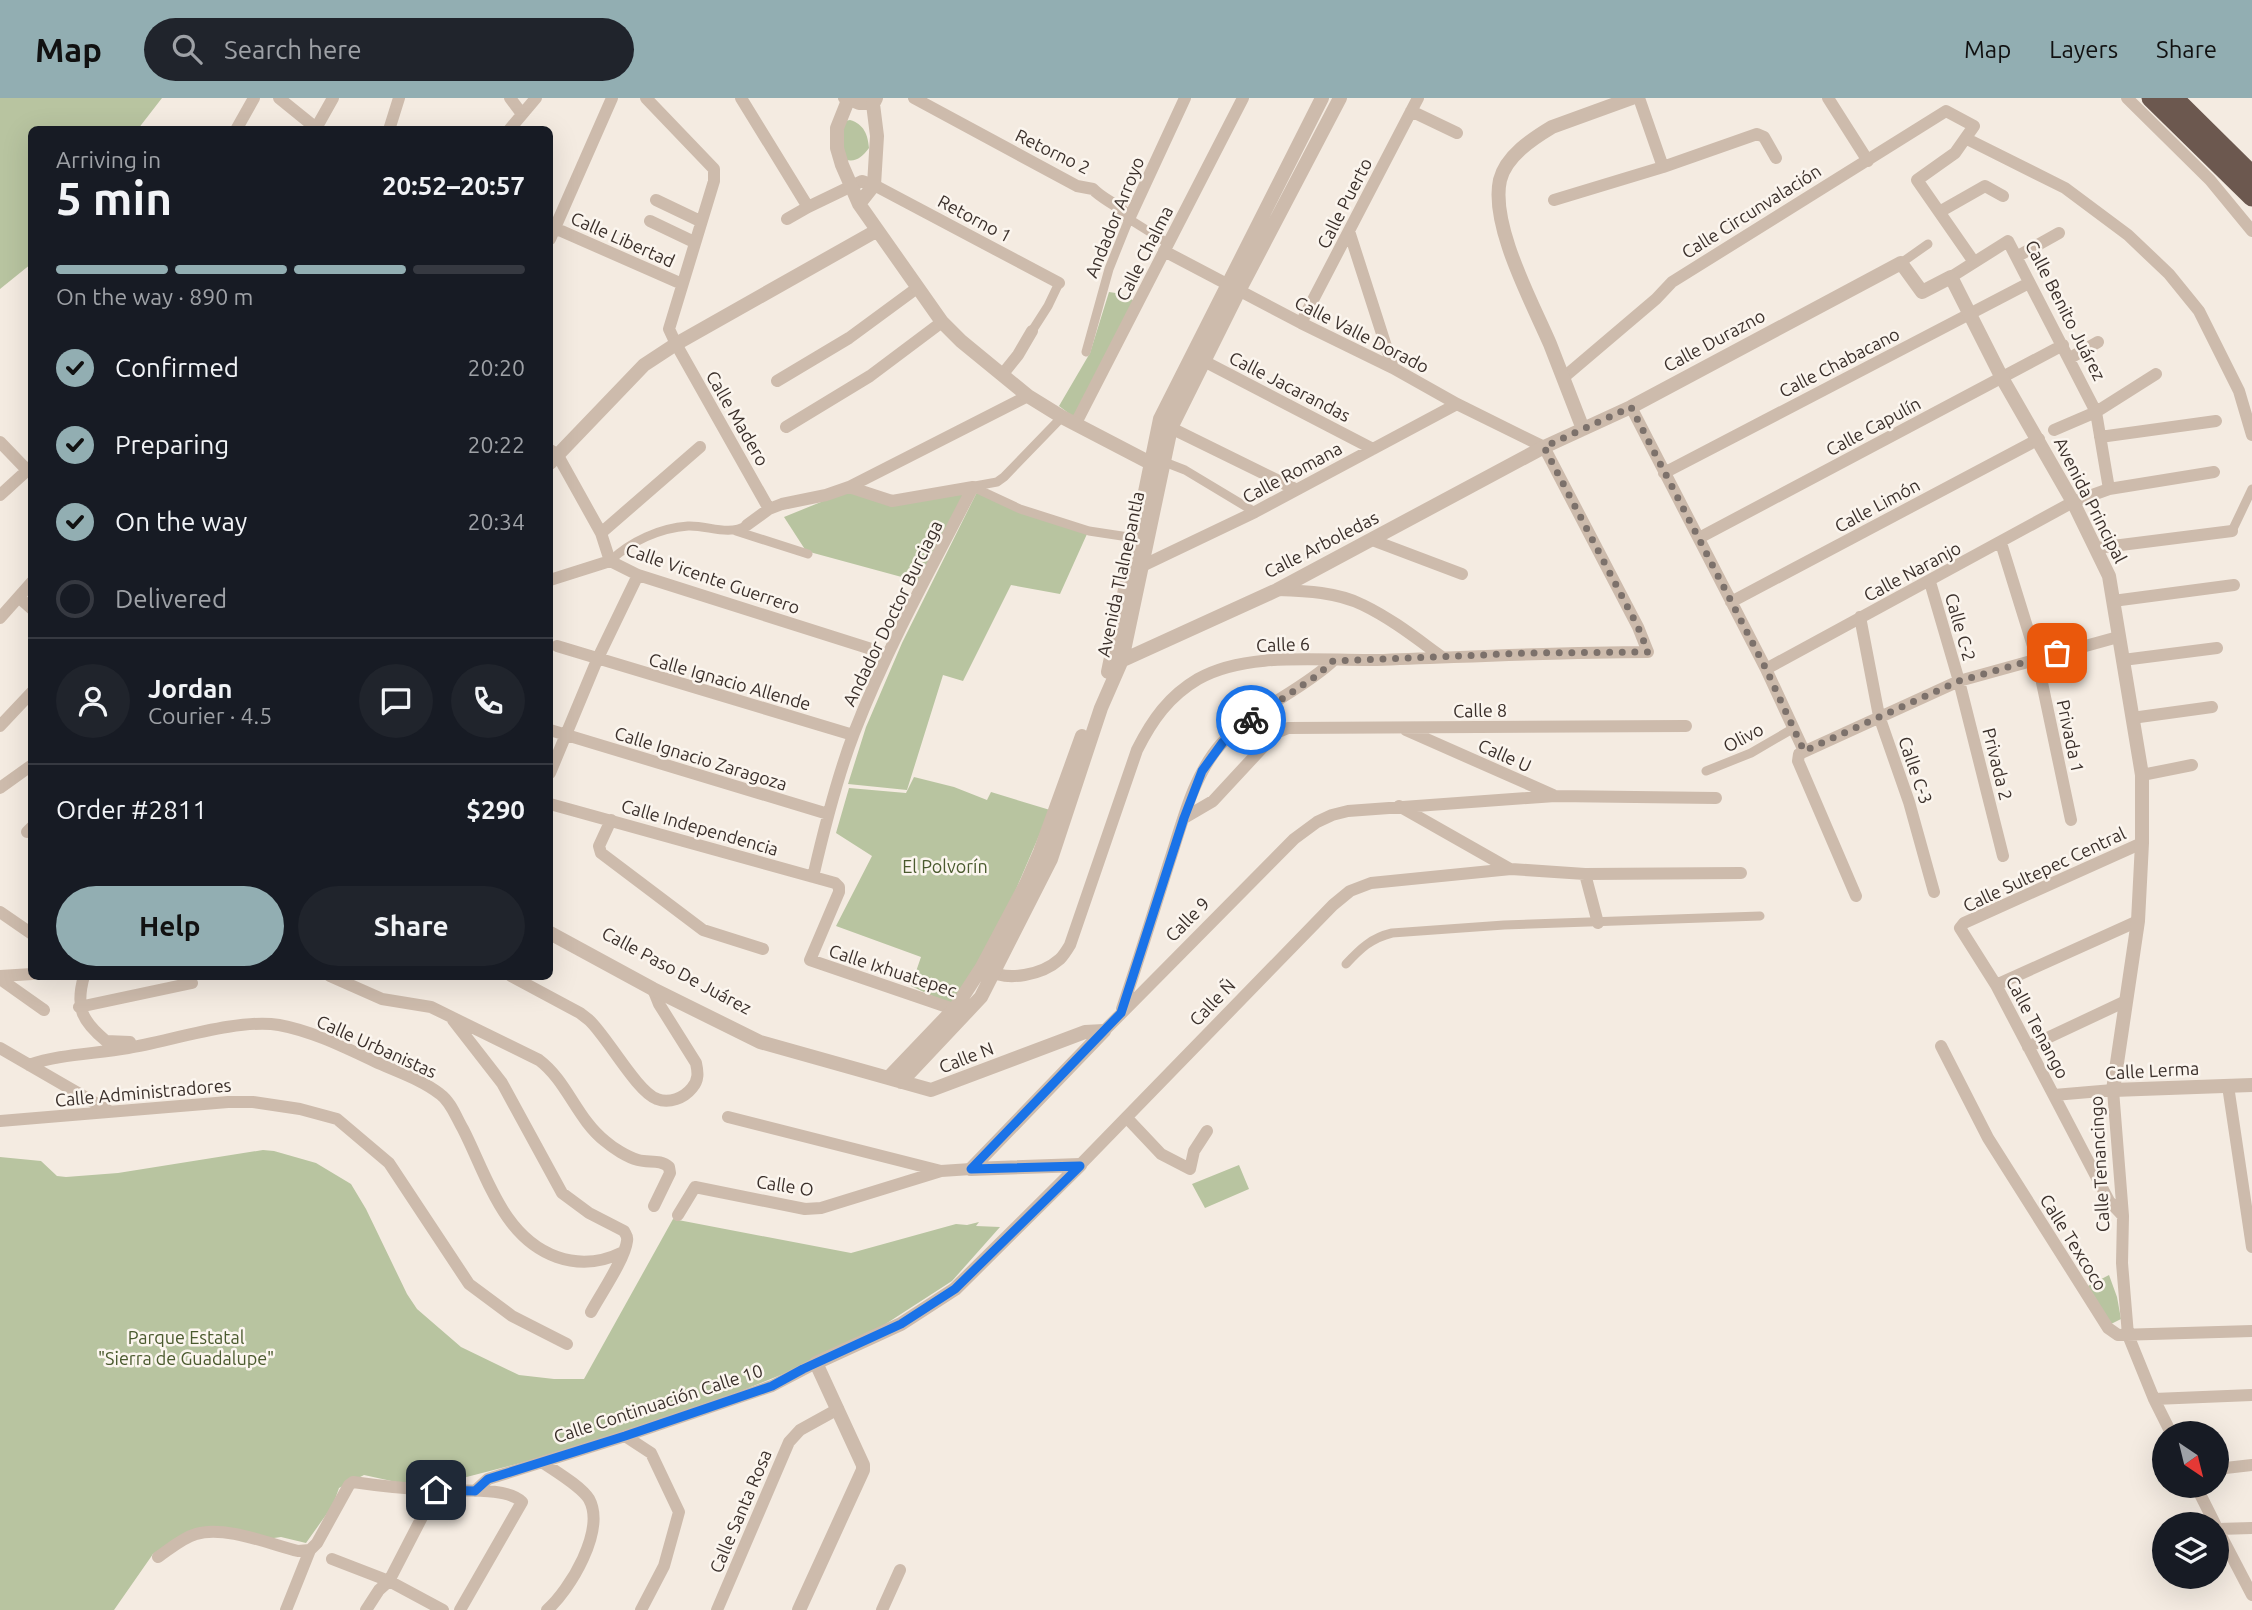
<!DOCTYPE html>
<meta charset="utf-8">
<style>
:root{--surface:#171b24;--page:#20242c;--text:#f1f3f6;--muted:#9ea1a6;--line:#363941;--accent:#92aeb2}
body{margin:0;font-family:Ubuntu,sans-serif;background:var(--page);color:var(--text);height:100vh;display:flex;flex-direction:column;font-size:26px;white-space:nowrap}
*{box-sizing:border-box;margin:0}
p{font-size:23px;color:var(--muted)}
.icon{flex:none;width:38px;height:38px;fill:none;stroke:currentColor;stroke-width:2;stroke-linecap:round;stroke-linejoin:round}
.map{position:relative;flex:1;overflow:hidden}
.panel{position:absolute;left:28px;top:28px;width:525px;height:854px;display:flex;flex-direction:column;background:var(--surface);border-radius:10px;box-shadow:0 7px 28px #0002}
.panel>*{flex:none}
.needle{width:46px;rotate:145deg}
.fabs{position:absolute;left:2152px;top:1323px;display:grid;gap:14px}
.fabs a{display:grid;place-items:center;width:77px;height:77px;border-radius:50%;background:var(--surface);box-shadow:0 7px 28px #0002;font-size:35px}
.pin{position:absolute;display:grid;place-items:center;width:60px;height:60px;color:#fff;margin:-30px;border-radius:14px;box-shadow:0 4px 10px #0006}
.courier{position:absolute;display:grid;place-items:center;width:70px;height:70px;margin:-35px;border:5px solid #1a73e8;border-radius:50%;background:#fff;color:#222;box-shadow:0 2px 9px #0007}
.overview em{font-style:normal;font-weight:700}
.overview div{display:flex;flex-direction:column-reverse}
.overview{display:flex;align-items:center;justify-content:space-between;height:119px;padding:0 28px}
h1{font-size:46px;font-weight:700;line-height:52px}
.bar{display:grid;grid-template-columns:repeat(4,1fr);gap:10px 7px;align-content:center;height:84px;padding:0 28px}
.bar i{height:9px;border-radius:5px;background:var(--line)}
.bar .active{background:var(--accent)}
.bar p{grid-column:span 4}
.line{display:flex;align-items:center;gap:18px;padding:0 28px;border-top:2px solid var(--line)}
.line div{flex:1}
.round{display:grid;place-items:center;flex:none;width:74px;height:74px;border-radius:37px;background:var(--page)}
ol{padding:0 28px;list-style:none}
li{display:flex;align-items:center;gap:21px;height:77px}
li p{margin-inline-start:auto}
li .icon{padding:7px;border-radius:50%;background:var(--accent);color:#111;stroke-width:4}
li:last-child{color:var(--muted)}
li i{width:38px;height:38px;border:4px solid var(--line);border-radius:50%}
.cta{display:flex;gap:14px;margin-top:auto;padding:14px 28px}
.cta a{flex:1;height:80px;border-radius:42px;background:var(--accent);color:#111;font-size:28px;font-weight:700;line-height:80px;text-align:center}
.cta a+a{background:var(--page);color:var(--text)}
header{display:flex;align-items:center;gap:42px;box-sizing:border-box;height:98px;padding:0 35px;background:var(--accent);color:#111}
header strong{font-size:33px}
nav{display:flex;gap:38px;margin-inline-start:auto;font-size:24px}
.search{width:490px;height:63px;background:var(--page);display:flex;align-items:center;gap:18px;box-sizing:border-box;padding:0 24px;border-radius:38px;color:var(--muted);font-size:26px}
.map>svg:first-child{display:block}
.green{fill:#b8c4a0}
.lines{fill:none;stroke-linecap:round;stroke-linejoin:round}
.pedestrian{stroke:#cdbbac;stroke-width:9}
.minor{stroke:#cdbbac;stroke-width:12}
.tertiary{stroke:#cdbbac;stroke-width:14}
.trunk{stroke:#6c584f;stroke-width:19}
.done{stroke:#7c716b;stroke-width:7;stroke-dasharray:0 12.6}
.route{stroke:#1a73e8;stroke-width:9}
.labels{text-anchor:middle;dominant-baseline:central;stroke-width:5;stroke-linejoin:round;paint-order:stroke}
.street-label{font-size:18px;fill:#3b302b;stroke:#fbf5ee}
.park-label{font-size:18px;fill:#4a5a2e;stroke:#fbf5ee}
</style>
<header>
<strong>Map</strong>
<div class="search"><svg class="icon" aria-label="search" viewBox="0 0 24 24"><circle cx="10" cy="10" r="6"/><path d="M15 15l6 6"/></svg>Search here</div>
<nav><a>Map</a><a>Layers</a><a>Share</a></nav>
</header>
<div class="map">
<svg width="2252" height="1512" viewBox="0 0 2252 1512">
<rect width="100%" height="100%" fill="#f4ebe1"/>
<!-- green -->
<path class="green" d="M0,0H162L138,31L32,32L31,166L0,191Z
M850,22C864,26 868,37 869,50C862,59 857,64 846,62L839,31L845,23Z
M1109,194L1122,196L1138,205L1075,320L1059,308L1090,255Z
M848,393L894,406L967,394L920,484L806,453L784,419Z
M977,394L1087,436L1060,496L1011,487L963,583L943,577L907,692L848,686L866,629L902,545Z
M914,679L954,689L987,702L991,694L1050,712L999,831L956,909L911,888L921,859L836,828L872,758L836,735L849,690L906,695Z
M263,1052L274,1053L316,1065L351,1086L366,1111L407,1196L417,1211L461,1249L519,1277L554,1281H584L673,1121L851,1155L956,1126L967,1127L979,1124L976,1128L1000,1129L952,1183L850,1249L736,1295L587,1348L455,1382L419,1389L364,1377L339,1390L333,1407L306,1445L281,1439L260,1442L206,1431L153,1456L114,1512H0V1059L41,1063L57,1078L66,1079L118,1075Z
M1239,1067L1249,1091L1205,1110L1192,1086Z
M2109,1177L2117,1199L2121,1221L2111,1226L2088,1188Z"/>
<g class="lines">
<!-- pedestrian -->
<path class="pedestrian" d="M1901,165L1928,146
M1032,233L1048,208L1059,185
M1086,254L1109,171L1129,121L1169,146
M1164,369L1167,365L1185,372L1255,414
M975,388L997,384L1004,379L1062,319
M973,389L1020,411L1089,433L1135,440
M736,433L808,456
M2232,433L2252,391
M610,463C631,443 660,430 688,428C708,427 728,439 747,427
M1706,673L1751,655L1794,630
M1346,866C1360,851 1371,840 1392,835L1504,827L1760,818"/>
<!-- minor -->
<path class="minor" d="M279,0L316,30
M510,0L522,16
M646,0L714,71V83L669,231L676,246L769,411
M741,0L808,109
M844,0L859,6H873
M914,0L1077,88L1093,91C1104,103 1122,107 1129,121
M1639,0L1663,69
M1828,0L1868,63
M2127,0L2210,82L2252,133
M1411,13L1457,35
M236,32L254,0
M315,32L333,0
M389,32L399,0
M509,32L536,0
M1967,41L2065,90L2128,137L2169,176L2199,213L2239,293L2252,337
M656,102L700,123
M1554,102L1663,69L1757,36L1764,39L1776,60
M1941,113L1985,88L2003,98
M787,121L808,109L862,83L874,87L1059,185
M1129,121L1185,0
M650,123L694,144
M550,128L682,186
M1349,133L1393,270
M550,141L612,0
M2018,158L2059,135
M1951,179L2008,143L2096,314L2109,391
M1301,225L1418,0
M1196,259L1373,351
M2070,260L2098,244
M1002,277L1018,257L1032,233
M1563,280L1656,201L1672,184L1946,13L1974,28L1955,55L1917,82L1974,164
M777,283L849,240L917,190
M1631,309L1766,571L1804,653
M1076,325L1243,0
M786,329L870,278L942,224
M1171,330L1295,391
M2054,332L2096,314L2156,276
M2100,339L2216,323
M0,344L27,372
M550,352L557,356L601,435L610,463L638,477L887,556
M1664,375L2029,185
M849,389L892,403L973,389
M0,397L32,368
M747,427L769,411L782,406L826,397L849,389L1028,298
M601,435L700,349
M1699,440L2063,247
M1372,442L1462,476
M2001,445L2037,561L2071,722
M2097,450L2232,433
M1142,468L1255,414L1457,306
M550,482L610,463
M1930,484L1959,583L2003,758
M1277,492C1306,493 1337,494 1363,507C1392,521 1417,541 1442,559
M23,503L32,511
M2113,503L2234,487
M1731,504L2039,341
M1860,519L1879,618L1909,704L1934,794
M0,520L32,484
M557,548L853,637
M2123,562L2217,550
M1766,571L2073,404L2109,391L2214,374
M2132,620L2212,609
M0,628L32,594
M550,632L828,716
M1406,632L1553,697
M550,675L597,562L638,477
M2142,677L2192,667
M0,690L32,667
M550,706L835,785L839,789V794L810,862L962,914
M1399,708L1510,771
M1184,720L1213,703L1276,635L1288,630L1686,628
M611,722L599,748L601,755L703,832L763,851
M27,734L32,729
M1585,776L1598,825
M813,779C824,731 836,682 854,635C887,550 931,470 973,389
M1856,798L1798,663L1799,656L1959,583L2118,539
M0,814L32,836
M987,872C1008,884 1042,877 1060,861C1064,857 1067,852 1070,847L1137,652C1152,622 1169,598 1198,581C1247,553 1322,563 1377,562C1467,559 1558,554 1648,554L1638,529L1544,349L1457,306L1393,270L1301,225L1164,153
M0,878L32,876
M84,878C75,910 82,923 106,943L130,944
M330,878L382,901L431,909L539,962C567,983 577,1021 605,1043C613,1050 627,1059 638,1062C649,1065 660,1061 669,1069L670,1075L654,1108
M511,878L580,915L589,922C608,940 637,994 657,1001C669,1006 684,1000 692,990C699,982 698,974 696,965L659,906L653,891
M0,881L44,912
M1996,887L2138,823
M79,909L192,885
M1122,911C1138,863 1153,816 1168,768C1182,727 1192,679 1221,646C1251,612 1300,594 1333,563
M453,922L502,985L562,1095L589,1115L624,1133C626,1137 628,1138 627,1143C625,1161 600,1197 591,1214
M1104,933L1294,741L1317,724L1332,717L1348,713L1555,698L1716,700
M1941,948L1988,1040L2108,1230L2118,1237L2252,1233
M2028,949L2126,903
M0,950L109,1013
M29,967C60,956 95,956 128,950C170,943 239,920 279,927C312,933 344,949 374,963C395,973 421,981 440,996C451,1004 456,1019 463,1031C487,1078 503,1140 557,1159C580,1167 601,1165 623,1154
M2228,988L2252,1149
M2054,997L2113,992L2123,1118L2122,1165L2128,1237L2154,1301L2171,1335
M728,1019L941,1073L971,1071
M1127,1020L1161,1056L1190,1071L1194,1053L1207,1033
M0,1023L228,1004H253L300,1011L337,1021L389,1065L469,1186L512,1218L567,1246
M1080,1067L1333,807L1350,793L1371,785L1511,771L1585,776L1741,775
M678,1117L695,1089L805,1111L821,1110L941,1073
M2123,1118L2109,1103L1996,887L1960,830L1964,825L2142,745
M2154,1301L2252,1297
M625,1338L651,1355L679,1414L664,1468L641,1512
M542,1364C555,1373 581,1388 589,1401C606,1432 570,1492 547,1512
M2217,1371L2252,1367
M2196,1388L2215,1426
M475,1393L488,1381L625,1338L772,1288L816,1265
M2217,1430L2252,1497
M2218,1431L2252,1430
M158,1459C170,1451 182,1440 196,1436C224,1427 270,1446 298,1453L310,1452
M332,1461L389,1483L443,1512
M286,1512L310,1452L317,1445L349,1387L353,1384C380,1388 408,1391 436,1392C458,1394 506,1388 522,1404L460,1512
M366,1512L379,1492L389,1483L436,1392
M717,1512L789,1344L800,1332L838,1311
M882,1512L900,1472"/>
<!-- tertiary -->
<path class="tertiary" d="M849,0L837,30V50L842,67L859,106L942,224L961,243L1028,298L1062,319L1158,369
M859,106L874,87L877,38L873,6L876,0
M1583,331C1572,303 1561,274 1550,246C1532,204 1490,127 1500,82C1506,58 1532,41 1552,29L1632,0
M550,365L644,267L676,246L876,133
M1110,568L1277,492L1544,349L1631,309L1901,165L1922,194L1951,179L2002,280L2073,404L2109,478L2142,677V745L2138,823L2113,992L2252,987
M1108,574L1160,321L1322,0
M550,835L653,891L760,944L931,992L1085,934L1104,933
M889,979L956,909L982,869L1026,786L1040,754L1082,638
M901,984L981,899L1051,761L1101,610L1122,562L1171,330L1239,193L1340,0
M971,1071L1104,933
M971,1071L1080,1067
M799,1512L863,1372V1367L816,1265L901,1226L955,1191L1080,1067"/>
<!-- trunk -->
<path class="trunk" d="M2151,0L2252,99
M2174,0L2252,77"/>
</g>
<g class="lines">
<!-- done -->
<path class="done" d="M1251,622L1319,576L1333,563L1530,555L1648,554L1638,529L1544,349L1631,309L1766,571L1804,653L1959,583L2057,555"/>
<!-- route -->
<path class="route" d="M436,1392L475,1393L488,1381L625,1338L772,1288L803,1271L901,1226L955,1191L1080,1068L971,1071L1121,915L1184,720L1202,673L1223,644L1251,622"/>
</g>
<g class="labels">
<!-- street labels -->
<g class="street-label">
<text transform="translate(1053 53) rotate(26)">Retorno 2</text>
<text transform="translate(1344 105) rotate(-63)">Calle Puerto</text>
<text transform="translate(1751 113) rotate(-32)">Calle Circunvalación</text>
<text transform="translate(1114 119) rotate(-68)">Andador Arroyo</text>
<text transform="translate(975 120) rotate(28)">Retorno 1</text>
<text transform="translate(623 141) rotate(24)">Calle Libertad</text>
<text transform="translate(1144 155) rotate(-63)">Calle Chalma</text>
<text transform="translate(2066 212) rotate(63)">Calle Benito Juárez</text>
<text transform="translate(1362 236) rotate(27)">Calle Valle Dorado</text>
<text transform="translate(1714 242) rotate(-28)">Calle Durazno</text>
<text transform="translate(1839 264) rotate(-27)">Calle Chabacano</text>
<text transform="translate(1290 288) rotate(27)">Calle Jacarandas</text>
<text transform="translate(738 320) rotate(60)">Calle Madero</text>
<text transform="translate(1873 328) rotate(-28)">Calle Capulín</text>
<text transform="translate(1292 374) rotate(-28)">Calle Romana</text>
<text transform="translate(2091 402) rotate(63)">Avenida Principal</text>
<text transform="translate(1877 407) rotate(-28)">Calle Limón</text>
<text transform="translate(1321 446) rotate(-27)">Calle Arboledas</text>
<text transform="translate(1912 473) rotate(-28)">Calle Naranjo</text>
<text transform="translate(1120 476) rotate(-78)">Avenida Tlalnepantla</text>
<text transform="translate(713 480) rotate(19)">Calle Vicente Guerrero</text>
<text transform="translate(892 515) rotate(-64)">Andador Doctor Burciaga</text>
<text transform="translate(1961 529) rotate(74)">Calle C-2</text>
<text transform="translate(1283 546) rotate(-2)">Calle 6</text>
<text transform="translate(730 583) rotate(16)">Calle Ignacio Allende</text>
<text transform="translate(1480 612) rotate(-1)">Calle 8</text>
<text transform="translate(2071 638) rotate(78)">Privada 1</text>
<text transform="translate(1743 639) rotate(-28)">Olivo</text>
<text transform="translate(1505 657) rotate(24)">Calle U</text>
<text transform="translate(701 660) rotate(17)">Calle Ignacio Zaragoza</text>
<text transform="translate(1998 666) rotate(76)">Privada 2</text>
<text transform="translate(1916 672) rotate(71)">Calle C-3</text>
<text transform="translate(700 729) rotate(16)">Calle Independencia</text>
<text transform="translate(2044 771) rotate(-25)">Calle Sultepec Central</text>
<text transform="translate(1187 821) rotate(-45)">Calle 9</text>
<text transform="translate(677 872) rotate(28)">Calle Paso De Juárez</text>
<text transform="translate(893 872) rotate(18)">Calle Ixhuatepec</text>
<text transform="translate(1212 904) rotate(-46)">Calle Ñ</text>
<text transform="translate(2038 929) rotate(62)">Calle Tenango</text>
<text transform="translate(377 948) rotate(24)">Calle Urbanistas</text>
<text transform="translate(966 959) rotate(-21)">Calle N</text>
<text transform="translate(2152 972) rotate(-3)">Calle Lerma</text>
<text transform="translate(143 994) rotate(-5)">Calle Administradores</text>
<text transform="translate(2099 1066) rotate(-93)">Calle Tenancingo</text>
<text transform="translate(785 1087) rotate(9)">Calle O</text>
<text transform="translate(2074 1144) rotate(58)">Calle Texcoco</text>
<text transform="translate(658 1305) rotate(-18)">Calle Continuación Calle 10</text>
<text transform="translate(740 1413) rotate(-67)">Calle Santa Rosa</text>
</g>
<!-- park labels -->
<g class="park-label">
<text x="945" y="768">El Polvorín</text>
<text x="186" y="1239">Parque Estatal<tspan x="186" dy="21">"Sierra de Guadalupe"</tspan></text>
</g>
</g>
</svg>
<div class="fabs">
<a><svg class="needle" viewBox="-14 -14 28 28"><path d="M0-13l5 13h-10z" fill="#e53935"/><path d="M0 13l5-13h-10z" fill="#9ea1a6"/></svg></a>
<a><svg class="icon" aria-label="layers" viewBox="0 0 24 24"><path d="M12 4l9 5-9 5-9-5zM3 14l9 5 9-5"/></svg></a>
</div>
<div class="pin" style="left:2057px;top:555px;background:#ea580c"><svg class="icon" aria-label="bag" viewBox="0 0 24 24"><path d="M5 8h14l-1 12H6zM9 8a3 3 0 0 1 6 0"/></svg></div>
<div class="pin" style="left:436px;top:1392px;background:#1f2937"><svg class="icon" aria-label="home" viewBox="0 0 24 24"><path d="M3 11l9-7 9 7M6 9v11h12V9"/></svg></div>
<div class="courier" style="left:1251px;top:622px"><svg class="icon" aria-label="bike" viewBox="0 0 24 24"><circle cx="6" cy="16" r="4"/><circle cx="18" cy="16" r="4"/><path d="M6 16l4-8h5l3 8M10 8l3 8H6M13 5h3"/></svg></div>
<section class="panel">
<div class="overview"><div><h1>5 min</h1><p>Arriving in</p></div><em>20:52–20:57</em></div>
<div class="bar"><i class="active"></i><i class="active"></i><i class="active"></i><i></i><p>On the way · 890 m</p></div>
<ol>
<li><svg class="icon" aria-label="check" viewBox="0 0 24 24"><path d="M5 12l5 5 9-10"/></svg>Confirmed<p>20:20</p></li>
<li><svg class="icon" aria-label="check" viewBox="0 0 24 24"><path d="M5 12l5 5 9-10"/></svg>Preparing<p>20:22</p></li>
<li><svg class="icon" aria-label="check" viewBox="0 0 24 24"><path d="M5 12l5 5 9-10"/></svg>On the way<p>20:34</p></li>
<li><i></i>Delivered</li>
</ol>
<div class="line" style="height:126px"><a class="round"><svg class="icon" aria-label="person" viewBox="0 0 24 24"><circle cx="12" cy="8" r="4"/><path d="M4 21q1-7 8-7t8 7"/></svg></a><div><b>Jordan</b><p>Courier · 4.5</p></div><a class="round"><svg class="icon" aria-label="chat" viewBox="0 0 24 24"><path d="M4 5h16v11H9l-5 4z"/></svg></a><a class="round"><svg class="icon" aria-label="phone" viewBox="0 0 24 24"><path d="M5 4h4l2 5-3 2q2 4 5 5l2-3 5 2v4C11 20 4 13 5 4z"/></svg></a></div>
<div class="line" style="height:91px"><div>Order #2811</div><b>$290</b></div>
<div class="cta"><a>Help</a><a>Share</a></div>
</section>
</div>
